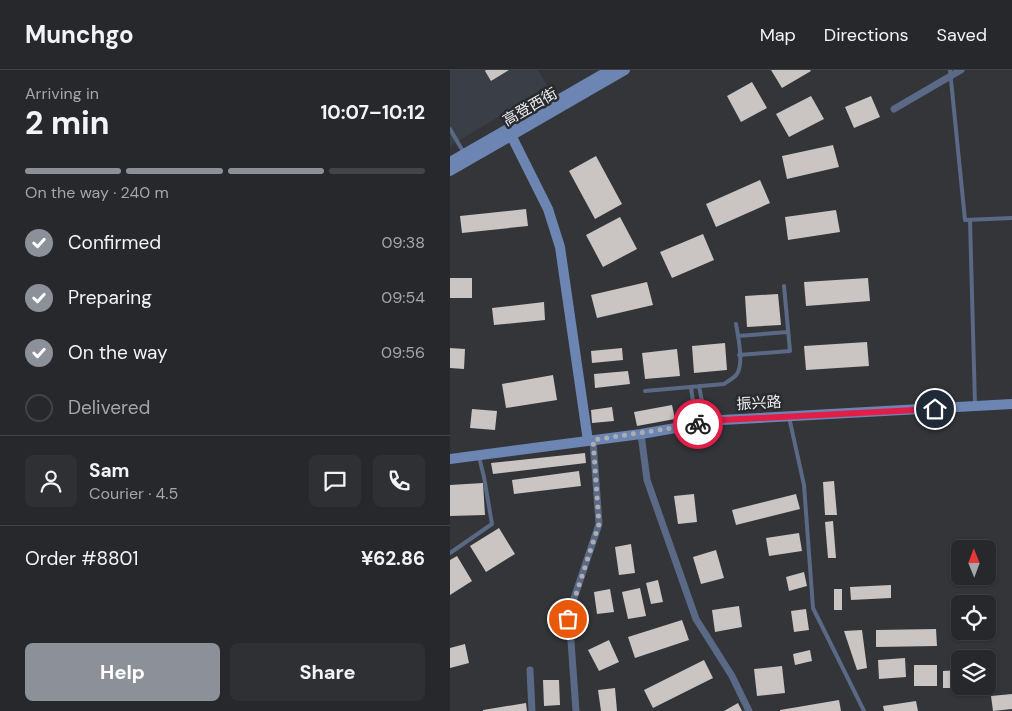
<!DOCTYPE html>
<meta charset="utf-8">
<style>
:root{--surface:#26282b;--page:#2e3033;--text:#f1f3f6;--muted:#a4a6a9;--line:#424447;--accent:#8c9099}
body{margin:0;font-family:"DM Sans","Noto Sans SC",sans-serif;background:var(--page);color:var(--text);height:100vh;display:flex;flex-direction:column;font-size:19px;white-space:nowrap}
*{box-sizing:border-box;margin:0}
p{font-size:16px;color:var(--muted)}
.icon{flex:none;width:28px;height:28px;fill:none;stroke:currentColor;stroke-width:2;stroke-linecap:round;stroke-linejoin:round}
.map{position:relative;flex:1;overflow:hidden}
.sheet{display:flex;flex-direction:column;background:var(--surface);width:450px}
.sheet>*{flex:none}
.needle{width:32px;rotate:359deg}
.controls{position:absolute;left:501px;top:470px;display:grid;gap:10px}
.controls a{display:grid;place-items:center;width:45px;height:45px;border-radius:8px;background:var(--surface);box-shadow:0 1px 4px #0004,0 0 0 1px var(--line);font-size:25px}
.pin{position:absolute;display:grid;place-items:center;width:42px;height:42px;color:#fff;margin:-21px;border:2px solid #fff;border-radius:50%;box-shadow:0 1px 5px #0007}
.courier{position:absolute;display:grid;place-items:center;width:50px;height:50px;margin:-25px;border:4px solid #e11d48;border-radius:50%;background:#fff;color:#222;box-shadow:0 1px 6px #0007}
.head em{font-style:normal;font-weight:700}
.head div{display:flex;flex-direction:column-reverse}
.head{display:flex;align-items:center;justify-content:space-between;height:85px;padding:0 25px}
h1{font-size:32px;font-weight:700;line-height:38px}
.bar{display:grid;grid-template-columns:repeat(4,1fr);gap:8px 5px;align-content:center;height:60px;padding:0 25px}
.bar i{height:6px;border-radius:4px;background:var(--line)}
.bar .selected{background:var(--accent)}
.bar p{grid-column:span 4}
.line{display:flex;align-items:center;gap:12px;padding:0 25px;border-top:1px solid var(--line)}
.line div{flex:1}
.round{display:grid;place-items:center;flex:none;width:52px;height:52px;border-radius:8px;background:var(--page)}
ol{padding:0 25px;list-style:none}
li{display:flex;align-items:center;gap:15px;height:55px}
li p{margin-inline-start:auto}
li .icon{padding:5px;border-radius:50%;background:var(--accent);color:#fff;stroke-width:4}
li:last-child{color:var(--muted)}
li i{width:28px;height:28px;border:2px solid var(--line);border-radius:50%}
.action{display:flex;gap:10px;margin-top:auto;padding:10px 25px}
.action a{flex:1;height:58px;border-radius:8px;background:var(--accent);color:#fff;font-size:20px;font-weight:700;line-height:58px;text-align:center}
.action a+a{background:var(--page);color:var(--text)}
header{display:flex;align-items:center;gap:30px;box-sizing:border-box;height:70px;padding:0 25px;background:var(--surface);border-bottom:1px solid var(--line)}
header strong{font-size:24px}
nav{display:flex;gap:28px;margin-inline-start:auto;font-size:18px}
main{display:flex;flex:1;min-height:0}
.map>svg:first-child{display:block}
.built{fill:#393e47}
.building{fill:#cac4c2}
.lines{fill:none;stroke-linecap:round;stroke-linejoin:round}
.lane{stroke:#5a6985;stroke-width:4}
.street{stroke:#5a6985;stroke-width:7}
.secondary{stroke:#6d85b2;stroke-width:10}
.done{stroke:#acadb1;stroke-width:5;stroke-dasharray:0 9}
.route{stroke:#e11d48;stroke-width:6}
.labels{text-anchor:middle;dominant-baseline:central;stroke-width:5;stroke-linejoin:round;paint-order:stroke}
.street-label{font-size:15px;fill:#edeef1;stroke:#292b2f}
</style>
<header>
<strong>Munchgo</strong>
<nav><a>Map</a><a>Directions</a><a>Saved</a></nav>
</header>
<main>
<section class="sheet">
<div class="head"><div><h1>2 min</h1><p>Arriving in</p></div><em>10:07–10:12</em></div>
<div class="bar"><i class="selected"></i><i class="selected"></i><i class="selected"></i><i></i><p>On the way · 240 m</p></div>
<ol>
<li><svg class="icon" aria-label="check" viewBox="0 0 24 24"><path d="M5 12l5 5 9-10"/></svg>Confirmed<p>09:38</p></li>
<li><svg class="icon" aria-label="check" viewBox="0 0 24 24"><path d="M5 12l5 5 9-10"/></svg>Preparing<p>09:54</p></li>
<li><svg class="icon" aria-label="check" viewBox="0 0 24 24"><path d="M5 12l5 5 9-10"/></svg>On the way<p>09:56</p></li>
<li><i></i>Delivered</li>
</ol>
<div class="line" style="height:90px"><a class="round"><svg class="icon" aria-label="person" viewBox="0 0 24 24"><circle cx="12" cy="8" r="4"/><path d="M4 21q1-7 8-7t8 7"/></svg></a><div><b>Sam</b><p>Courier · 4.5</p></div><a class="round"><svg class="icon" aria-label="chat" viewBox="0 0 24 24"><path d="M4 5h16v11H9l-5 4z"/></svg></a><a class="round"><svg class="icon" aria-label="phone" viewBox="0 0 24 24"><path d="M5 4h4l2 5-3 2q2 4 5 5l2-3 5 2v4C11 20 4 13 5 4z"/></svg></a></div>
<div class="line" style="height:65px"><div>Order #8801</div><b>¥62.86</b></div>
<div class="action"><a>Help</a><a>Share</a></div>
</section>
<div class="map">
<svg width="562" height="641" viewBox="0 0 562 641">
<rect width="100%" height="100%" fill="#333539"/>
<!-- built -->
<path class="built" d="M0,0H88L98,17L0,76Z"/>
<!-- building -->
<path class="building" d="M59,0L41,11L35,1L36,0Z
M321,0H360L361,1L332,18Z
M302,12L317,38L291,52L277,26Z
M361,26L374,49L339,67L326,44Z
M421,26L430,47L404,58L395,37Z
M383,75L389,97L337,109L332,86Z
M146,86L172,134L145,149L119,101Z
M310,110L320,133L266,157L256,134Z
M76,139L78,156L12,163L10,146Z
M386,140L390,162L338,170L335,147Z
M170,147L187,179L153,197L136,165Z
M253,164L264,190L222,208L210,182Z
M0,208H22V228H0Z
M418,208L420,231L356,236L354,212Z
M197,212L203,235L147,248L141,225Z
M328,224L331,255L297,257L295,226Z
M94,232L95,250L44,255L42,238Z
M417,272L419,296L356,300L354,276Z
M275,273L277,300L244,303L242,276Z
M0,278L15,279L14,299L0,298Z
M172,278L173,290L142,293L141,281Z
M227,279L230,306L195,309L192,283Z
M178,301L180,314L145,318L144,304Z
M103,305L107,330L56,338L52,314Z
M222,335L225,349L187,356L184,342Z
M162,337L164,351L142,353L141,340Z
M22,339L47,341L45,360L20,358Z
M135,383L136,393L43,404L41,393Z
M129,401L131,416L64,424L62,410Z
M384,411L387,445H375L373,412Z
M33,413L35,445L0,446V415Z
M244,424L247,452L228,454L224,426Z
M346,424L350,439L286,455L282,440Z
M383,451L386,488H378L375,452Z
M49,458L65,484L36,502L20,476Z
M349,463L352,481L319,486L316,468Z
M181,474L185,503L169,505L165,477Z
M266,480L274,508L251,514L243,487Z
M7,486L22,511L0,525V490Z
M354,502L357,516L339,521L336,507Z
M208,510L213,532L201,534L196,513Z
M441,515V528L401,530L400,517Z
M190,518L196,546L178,549L172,522Z
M160,519L164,542L147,544L144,522Z
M384,519H392V540H384Z
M289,536L292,557L265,562L262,540Z
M356,539L359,560L344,562L341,541Z
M232,550L239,570L185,588L178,567Z
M486,559L487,576L426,577V560Z
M412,560L417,598L407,600L394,561Z
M159,570L169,592L149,601L138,580Z
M15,574L19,593L0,598V578Z
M360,580L362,591L345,595L343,584Z
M455,588L456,607L429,609L428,590Z
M254,590L263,608L203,638L194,620Z
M464,595H487V616H464Z
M332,596L335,623L307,626L304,599Z
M510,600V616H514V618H493V601Z
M93,610H109L110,635L94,636Z
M165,618L167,641H151L148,620Z
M562,624V639L543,641L541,626Z
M389,630L391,641H330V640Z
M466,631L468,641H434L433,636Z
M76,633L77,641H33V640Z
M288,633L292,641H274Z"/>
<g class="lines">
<!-- lane -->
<path class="lane" d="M500,0L515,150L562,148
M0,59L14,83
M520,150L525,335
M288,266L338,262
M289,285L340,281L334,216
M249,316L256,352
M241,317L246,354
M195,321L274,314C278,311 284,308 287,304C294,293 288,266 286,254
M339,347L354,415L363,538L414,641
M0,483L42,454L34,407L29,387"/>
<!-- street -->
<path class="street" d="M444,39L511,0
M191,364L197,410L246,549L282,606L299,641
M80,600L82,641
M126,641L121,571L117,549L149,454L143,370"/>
<!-- secondary -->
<path class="secondary" d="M61,65L98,139L110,177L138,371
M0,92L160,0
M0,101L175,0
M0,389L191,364L272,350L562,334"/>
</g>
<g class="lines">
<!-- done -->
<path class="done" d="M118,549L149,454L143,370L248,354"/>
<!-- route -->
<path class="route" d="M248,354L272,350L485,339"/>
</g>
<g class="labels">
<!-- street labels -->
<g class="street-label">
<text transform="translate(80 37) rotate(-30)">高登西街</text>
<text transform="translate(309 333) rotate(-3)">振兴路</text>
</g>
</g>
</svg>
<div class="controls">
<a><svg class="needle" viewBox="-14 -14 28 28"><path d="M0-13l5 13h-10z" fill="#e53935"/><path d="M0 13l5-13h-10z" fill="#a4a6a9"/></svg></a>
<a><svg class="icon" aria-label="locate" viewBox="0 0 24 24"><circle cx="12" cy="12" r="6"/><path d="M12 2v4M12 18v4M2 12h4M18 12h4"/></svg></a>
<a><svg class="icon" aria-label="layers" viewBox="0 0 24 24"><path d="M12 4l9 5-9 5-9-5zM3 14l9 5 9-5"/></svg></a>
</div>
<div class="pin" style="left:118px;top:549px;background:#ea580c"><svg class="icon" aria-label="bag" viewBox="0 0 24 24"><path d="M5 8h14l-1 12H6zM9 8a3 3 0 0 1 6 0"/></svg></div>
<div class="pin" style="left:485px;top:339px;background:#1f2937"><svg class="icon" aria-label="home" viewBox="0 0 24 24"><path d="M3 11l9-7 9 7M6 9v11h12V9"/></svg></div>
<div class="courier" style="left:248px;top:354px"><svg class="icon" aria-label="bike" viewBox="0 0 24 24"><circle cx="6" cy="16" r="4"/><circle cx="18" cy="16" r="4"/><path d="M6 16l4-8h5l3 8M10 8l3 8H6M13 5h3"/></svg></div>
</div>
</main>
